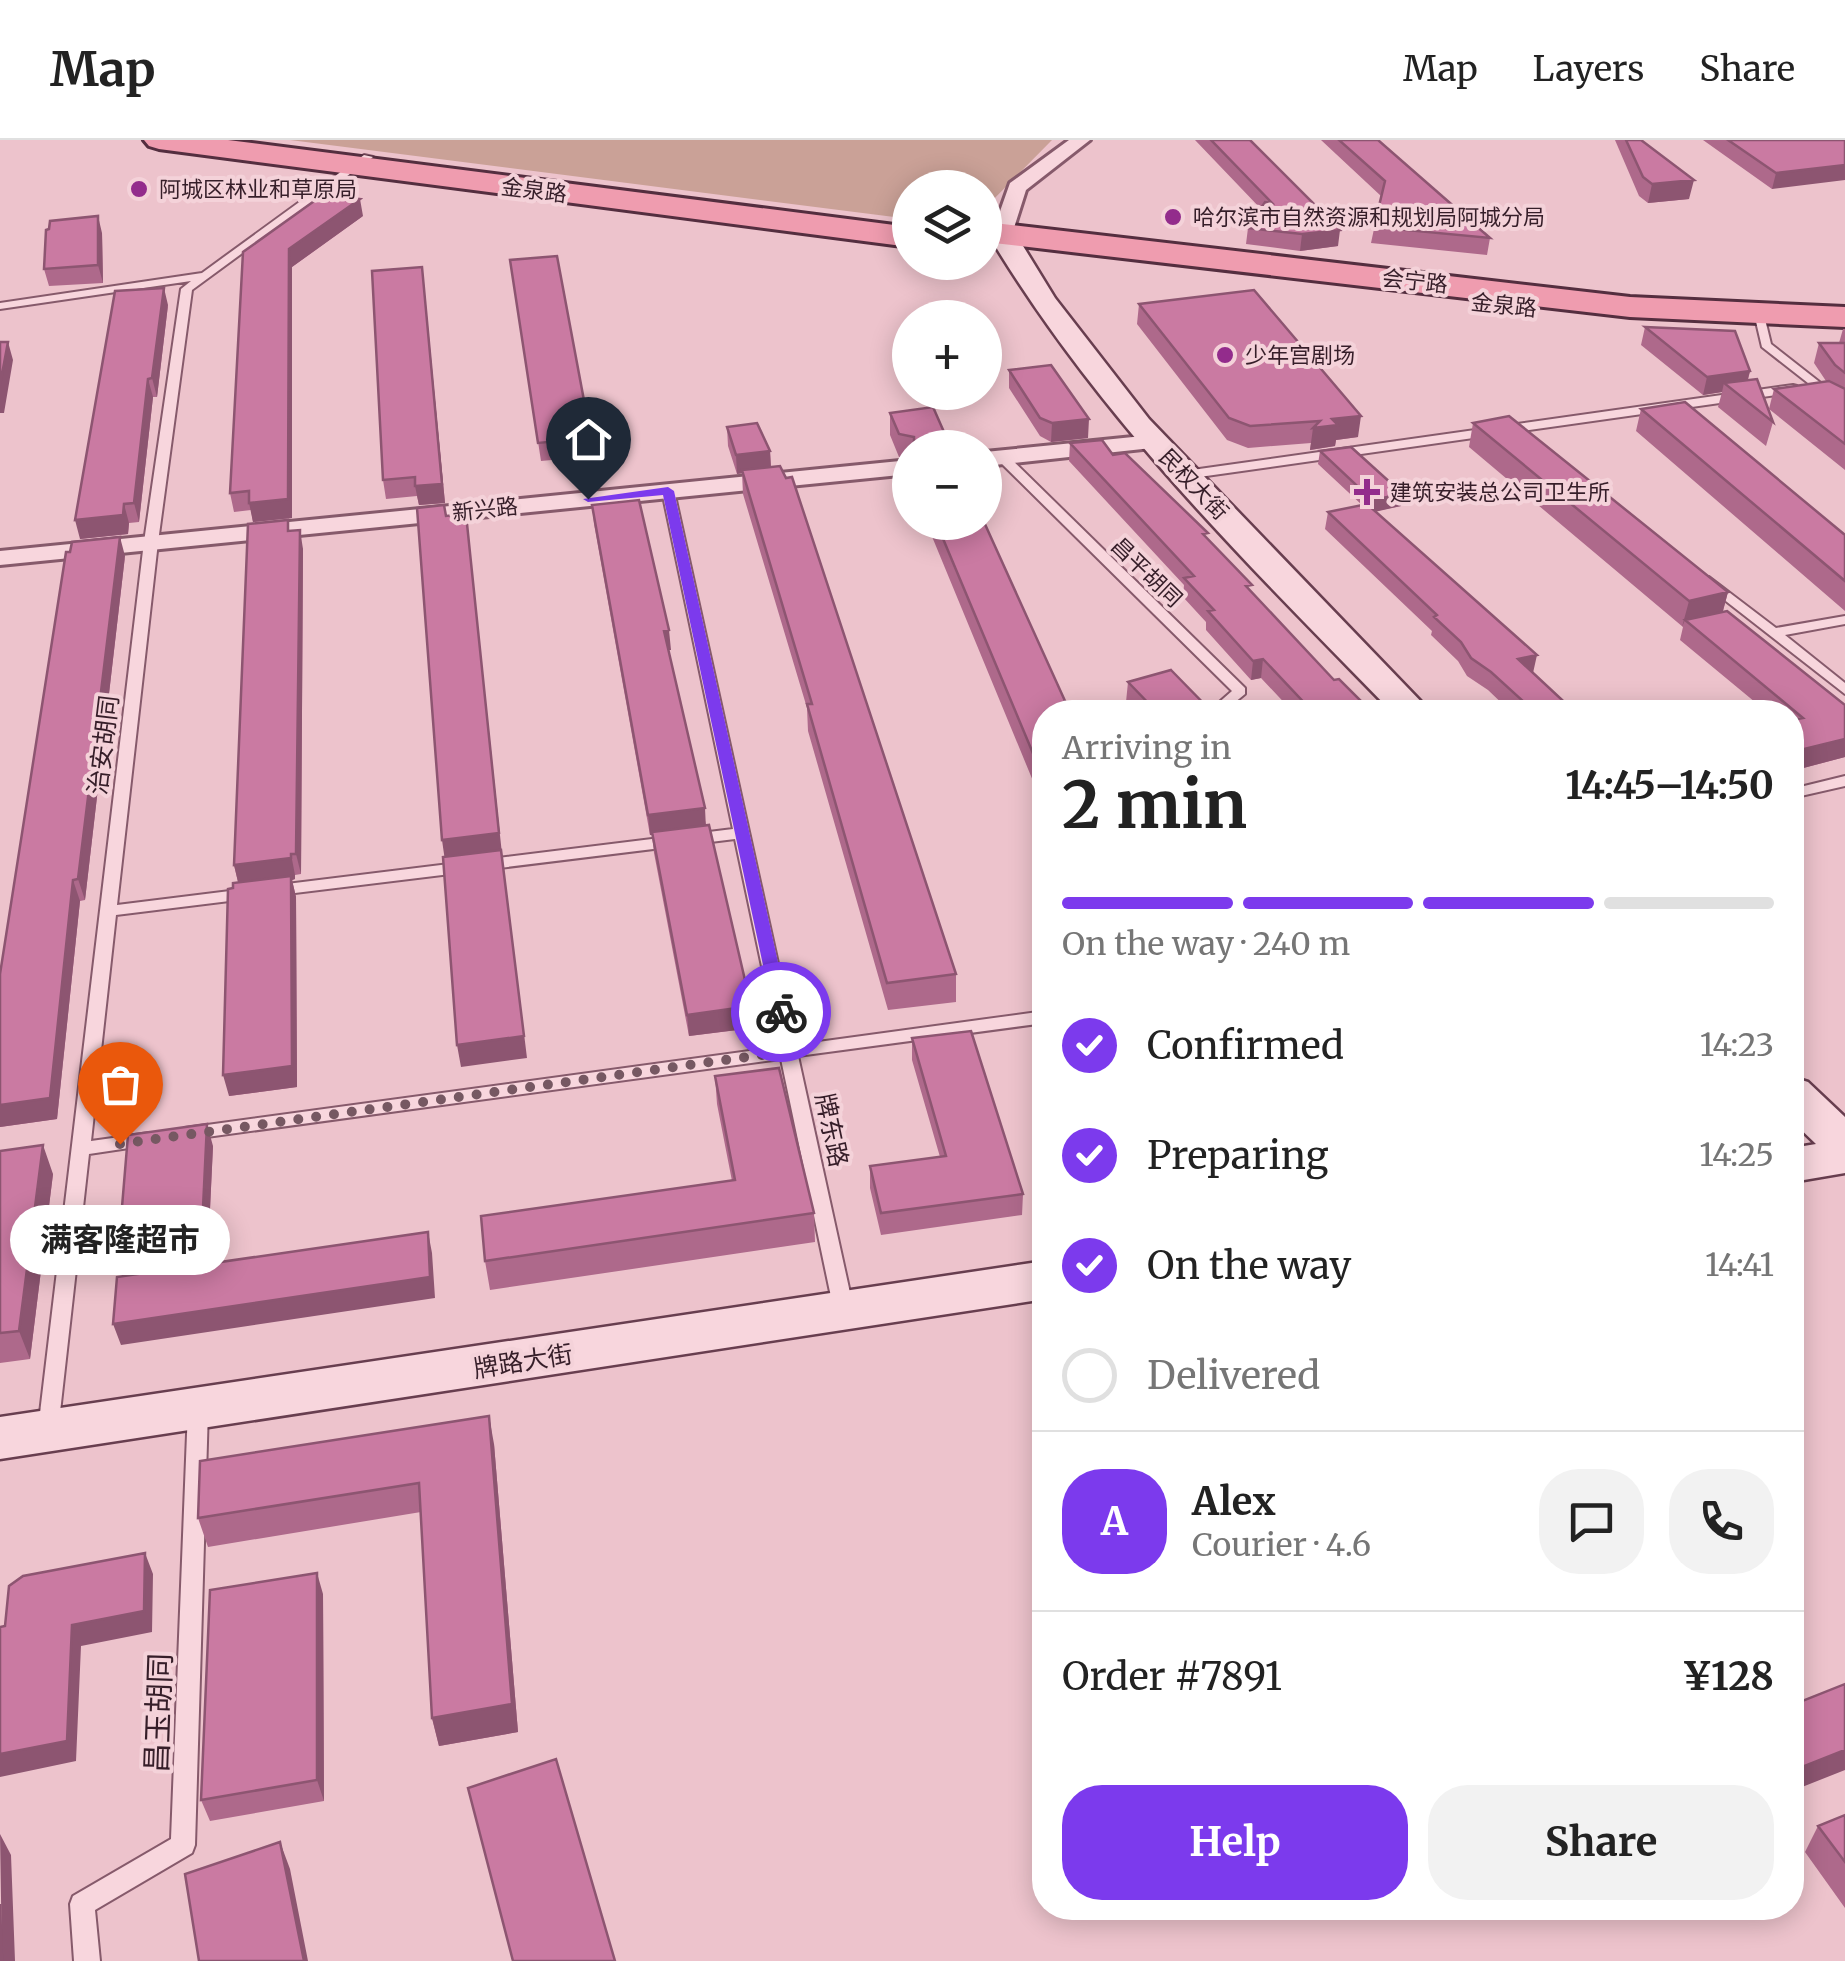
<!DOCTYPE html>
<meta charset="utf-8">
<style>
:root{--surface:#fff;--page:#f2f2f2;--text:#222;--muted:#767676;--line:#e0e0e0;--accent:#7c3aed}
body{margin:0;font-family:Merriweather,"Noto Sans SC",serif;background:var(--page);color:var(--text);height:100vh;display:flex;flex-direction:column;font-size:38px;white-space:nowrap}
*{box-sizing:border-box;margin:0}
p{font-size:32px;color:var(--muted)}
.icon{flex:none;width:55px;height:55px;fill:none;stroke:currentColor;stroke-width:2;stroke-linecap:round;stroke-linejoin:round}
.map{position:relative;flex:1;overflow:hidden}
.side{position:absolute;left:1032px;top:560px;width:772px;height:1220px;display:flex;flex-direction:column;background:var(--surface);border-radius:40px;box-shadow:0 5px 25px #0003}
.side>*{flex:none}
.tools{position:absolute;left:892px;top:30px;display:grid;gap:20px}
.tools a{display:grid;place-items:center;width:110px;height:110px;border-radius:50%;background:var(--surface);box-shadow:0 5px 25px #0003;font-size:50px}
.pin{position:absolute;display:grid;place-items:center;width:85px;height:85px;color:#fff;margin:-102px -42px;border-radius:50% 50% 50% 0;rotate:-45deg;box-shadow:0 0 10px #0007}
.pin .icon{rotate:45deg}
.courier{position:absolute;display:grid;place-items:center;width:100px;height:100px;margin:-50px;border:8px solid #7c3aed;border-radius:50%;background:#fff;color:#222;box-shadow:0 2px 12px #0007}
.bubble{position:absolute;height:70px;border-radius:35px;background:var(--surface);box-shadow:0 5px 25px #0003;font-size:32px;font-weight:700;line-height:70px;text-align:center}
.summary em{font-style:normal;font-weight:700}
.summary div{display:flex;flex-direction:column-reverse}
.summary{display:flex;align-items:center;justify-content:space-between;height:170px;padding:0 30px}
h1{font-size:65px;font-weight:700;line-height:75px}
.bar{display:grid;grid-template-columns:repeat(4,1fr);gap:15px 10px;align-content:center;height:120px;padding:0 30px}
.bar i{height:12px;border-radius:8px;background:var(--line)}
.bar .current{background:var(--accent)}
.bar p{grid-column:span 4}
.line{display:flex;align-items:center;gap:25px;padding:0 30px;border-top:2px solid var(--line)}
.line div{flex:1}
.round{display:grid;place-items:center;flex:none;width:105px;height:105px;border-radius:40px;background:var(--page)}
ol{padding:0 30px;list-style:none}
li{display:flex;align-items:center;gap:30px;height:110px}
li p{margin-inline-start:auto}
li .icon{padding:10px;border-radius:50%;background:var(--accent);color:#fff;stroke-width:4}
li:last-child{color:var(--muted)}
li i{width:55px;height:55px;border:5px solid var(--line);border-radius:50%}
.primary-button{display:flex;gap:20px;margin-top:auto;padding:20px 30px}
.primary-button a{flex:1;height:115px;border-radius:40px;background:var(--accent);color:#fff;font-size:40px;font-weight:700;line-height:115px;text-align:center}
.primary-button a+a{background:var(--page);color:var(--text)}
header{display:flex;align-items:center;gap:60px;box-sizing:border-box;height:140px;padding:0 50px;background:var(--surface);border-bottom:2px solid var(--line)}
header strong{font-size:48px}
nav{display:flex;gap:55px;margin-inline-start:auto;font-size:35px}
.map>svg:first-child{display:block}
.green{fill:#caa197}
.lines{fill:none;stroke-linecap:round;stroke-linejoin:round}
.lane-casing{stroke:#865a6b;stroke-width:4}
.street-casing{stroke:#865a6b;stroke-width:6}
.secondary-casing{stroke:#683e4f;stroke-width:5}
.primary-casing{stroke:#542e3f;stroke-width:6}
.lane{fill:#f8d6dd;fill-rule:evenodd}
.street{fill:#f8d6dd;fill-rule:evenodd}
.secondary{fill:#f8d6dd;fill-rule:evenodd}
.primary{fill:#ef9caf;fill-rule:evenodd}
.wall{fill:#ae698b}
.shaded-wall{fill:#8d5571}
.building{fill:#ca7aa2;stroke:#8d5571;stroke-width:2.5}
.route{fill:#7c3aed}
.done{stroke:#765862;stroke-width:10;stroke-dasharray:0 18}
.poi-dot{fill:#932c8c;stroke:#f4d2d9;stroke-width:4}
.labels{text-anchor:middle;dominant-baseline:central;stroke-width:8;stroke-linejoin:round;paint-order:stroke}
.far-poi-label{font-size:22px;fill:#361e29;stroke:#f4d2d9;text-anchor:start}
.far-street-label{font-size:22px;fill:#361e29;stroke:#f4d2d9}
.street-label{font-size:25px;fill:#361e29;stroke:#f4d2d9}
.near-street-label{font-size:30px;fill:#361e29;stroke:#f4d2d9}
</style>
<header>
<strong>Map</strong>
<nav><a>Map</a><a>Layers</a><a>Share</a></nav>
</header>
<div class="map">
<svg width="1845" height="1821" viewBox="0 0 1845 1821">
<rect width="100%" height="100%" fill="#edc3cc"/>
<!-- green -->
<path class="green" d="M290,0H1052L985,68V48H910V79Z"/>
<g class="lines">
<!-- lane casing -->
<g class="lane-casing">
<path id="lane" d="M364,15L373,17L192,150L158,402L117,765L733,689L662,351L668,347L674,351L796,905L1045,871V883L798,916L854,1171L851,1176H837L834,1171L781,919L185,1000L176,994L185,988L779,907L735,699L116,775L91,1001L149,993L158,999L149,1005L89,1014L58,1290L55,1296L48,1298L41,1296L38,1290L144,402L181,149L191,141L0,169V163L202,133Z
M1754,173L1764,175L1771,204L1845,262V272L1762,207Z
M1793,245L1797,246V252L1185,339L1179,335L1185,331Z
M1002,313L1006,314L1245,548V554L1223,572H1208L1232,551L998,320V314Z
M1709,437L1776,488L1845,476V484L1785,495L1845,543V554L1704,444V438Z
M1845,636V646L1792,658V649Z
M198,1261L205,1263L208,1269L195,1705L192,1713L95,1770L100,1821H74L70,1764L73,1756L171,1699L188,1269L191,1263Z"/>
</g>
<!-- street casing -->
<g class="street-casing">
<path id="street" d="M1069,0H1090L1026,50L1012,94L1002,100L995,98L992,94L1010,43Z
M1153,295L1161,297L1164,302L1161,307L985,326V312Z
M910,320V334L0,425V411Z"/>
</g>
<!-- secondary casing -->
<g class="secondary-casing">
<path id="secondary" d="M1002,86L1012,88L1055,158L1149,279L1431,572H1392C1244,420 1098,278 988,94Z
M1792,937L1808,942L1845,977V1033L1792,1042V1008L1816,1004L1792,981Z
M1045,1121V1159L0,1319V1277Z"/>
</g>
<!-- primary casing -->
<g class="primary-casing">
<path id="primary" d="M144,0H228L910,87V107L159,9L149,6Z
M985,82L1630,157L1845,167V187L1630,177L985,102Z"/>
</g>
<!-- lane -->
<use href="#lane" class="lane"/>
<!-- street -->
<use href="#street" class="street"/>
<!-- secondary -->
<use href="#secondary" class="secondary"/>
<!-- primary -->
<use href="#primary" class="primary"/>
</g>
<!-- wall -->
<path class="wall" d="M1195,0H1250L1338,106L1300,111L1246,104L1248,88L1261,69Z
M1321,0H1378L1490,98L1487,115L1371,103L1381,56Z
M1615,0H1641L1689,59L1648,63L1639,56Z
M1703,0H1845L1772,49Z
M363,76L292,127V378L253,382L251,370L234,372L230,353L243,112Z
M102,93L103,143L49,146L44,129Z
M510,120L591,298L593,316L541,321Z
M424,144L445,363L419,365L417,356L386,359L383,340Z
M1139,164L1358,297L1336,300L1335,306L1310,310L1311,303L1248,308L1227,300L1137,184Z
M168,165L157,257H153L139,382L129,383L128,394L80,399Z
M1645,187L1750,231L1748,240L1773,282L1766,306L1718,267L1722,252L1703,255L1641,205Z
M1843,189H1845V330L1769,269L1774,249L1826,241L1814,223L1819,203H1839Z
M1009,230L1088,298L1051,302L1040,296L1009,248Z
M1641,269L1845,395V471L1636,291Z
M890,273L951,308H910V344L907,338V319L899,317L890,295Z
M1473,283L1728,452L1723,471L1845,617L1792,631V572H1767L1680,500L1683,487L1469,307Z
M727,287L770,311L771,327L956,834V862L888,870L808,591L807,568L743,354L742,333L737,334L728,306Z
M1070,303L1113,315L1207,399L1251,452L1334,540L1372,572H1293L1261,538L1251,540L1206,490V482L1183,457L1184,445L1069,321Z
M1320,311L1403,354L1401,366L1376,371L1533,533L1575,572H1511L1488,550L1467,536L1458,521L1431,495L1432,491L1325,389L1328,372L1362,365L1318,324Z
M592,365L671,510H668L706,685L753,888L689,896L654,713L652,695H650L594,384Z
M926,382H984L1045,572V670Z
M290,391L303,409L301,734L295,735V739L292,740L296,757L297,947L229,956L233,748L238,742L234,725Z
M125,416L85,760L80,761L57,979L0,987V834Z
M1128,542L1212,572H1136L1126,562Z
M912,898L1023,1054L1022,1075L881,1095L870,1048V1026L940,1017L912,920Z
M715,936L814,1073L815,1102L490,1150L485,1121L732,1041L717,964Z
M213,1006L209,1090L129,1101L121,1079Z
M0,1011L53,1034L30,1219L0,1223Z
M494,1304L518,1592L439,1606L432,1578L421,1372L208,1407L198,1378Z
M323,1454L324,1661L210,1681L201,1660Z
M1845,1675V1768L1805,1712L1818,1686Z"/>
<!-- shaded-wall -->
<path class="shaded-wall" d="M1845,25V40L1772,49L1776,33Z
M1694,40L1689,59L1648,63L1652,44Z
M360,59L363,76L292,127V378L253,382L249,363L289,109Z
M98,76L102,93L103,143L98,125Z
M1340,90L1338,106L1300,111L1302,94Z
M422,127L445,363L419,365L415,346Z
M164,148L168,165L157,257L152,238Z
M8,202L13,220L4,273H0V245Z
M1750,231L1745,249L1724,243L1722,252L1703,255L1707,237Z
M148,239L153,257L139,382L134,363Z
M1361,276L1358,297L1336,300L1335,306L1310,310L1313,288L1332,279Z
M1089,279L1088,298L1051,302L1052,283Z
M770,311L771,330L737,334L736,315Z
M1403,354L1401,366L1370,373L1372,360Z
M124,364L129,383L128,394L80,399L75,380Z
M466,374L502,714L527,918L461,927L457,905L445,721L442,700Z
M300,390L303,409L301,734L296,714Z
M120,397L125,416L85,760L78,739Z
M1728,452L1721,478L1685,480L1682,487L1689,461Z
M669,490L671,510H666L664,491Z
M1537,515L1533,533L1518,519Z
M1263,519L1261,538L1251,540L1253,521Z
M1845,599V617L1792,631V612Z
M705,668L706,689L650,695L648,675Z
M291,714L295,735V739L292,740L296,757L297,947L229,956L223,935L239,746L234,725Z
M73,740L80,761L57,979L0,987V965Z
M751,866L753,888L689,896L687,875Z
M207,984L213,1006L209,1090L203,1068Z
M43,1005L53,1034L30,1219L19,1191Z
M428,1092L432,1113L435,1158L121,1205L113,1184Z
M489,1276L494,1304L518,1592L439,1606L432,1578Z
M145,1413L153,1434L152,1492L81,1506L76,1621L0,1637V1614L72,1485Z
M317,1433L323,1454L324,1661L317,1640Z
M1845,1610V1630L1792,1651V1631Z
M0,1694L11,1715L15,1821H2Z
M280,1702L290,1729L308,1821H304Z"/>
<!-- building -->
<path class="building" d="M1211,0H1250L1340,90L1302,94L1248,88L1265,62L1272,63Z
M1339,0H1378L1490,98L1374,87L1385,41Z
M1626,0H1641L1694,40L1652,44L1643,37Z
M1728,0H1845V25L1776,33Z
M324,54L360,59L289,109L288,359L249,363V351L230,353L243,112Z
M98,76V125L44,129L46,90L49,89L50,81Z
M557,116L591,298L538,303L510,120Z
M422,127L442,344L415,346V337L383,340L372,131Z
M164,148L152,238L148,239L134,363L124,364L123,375L75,380L115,151Z
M1254,150L1361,276L1332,279L1338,285L1313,288L1320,281L1250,286L1229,278L1139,164Z
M1645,187L1735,191L1750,231L1707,237Z
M0,202H8L0,245Z
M1819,203H1845V233L1835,225Z
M1051,225L1089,279L1052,283L1040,278L1009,230Z
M1757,239L1773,282L1724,243Z
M1829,241L1845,249V304L1774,249Z
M1685,262L1845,395V441L1641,269Z
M933,267L951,308H914V297L899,294L890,273Z
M1509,276L1728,452L1689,461L1473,283Z
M757,283L770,311L736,315L727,287Z
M1102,300L1113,315L1125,313L1208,393L1203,394L1252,445L1246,446L1334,540L1339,539L1372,572H1313L1263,519L1253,521L1208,471L1214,470L1184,438L1194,436L1070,303Z
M1351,307L1403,354L1372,360L1320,311Z
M780,326L786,338L792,337L956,834L887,843L807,564H812L742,330Z
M639,360L669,490L664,491L705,668L648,675L592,365Z
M1367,364L1537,515L1518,519L1575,572H1535L1491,532L1471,518L1461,502L1434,477L1437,475L1328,372Z
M444,365L446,376L466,374L499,693L442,700L417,368Z
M288,380V391L300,390L296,714H291V718L234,725L248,384Z
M936,382H984L1070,572H1045V642Z
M120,397L78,739L73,740L50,958L0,965V834L66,412H70L72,402Z
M1727,471L1845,565V599L1792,612V580L1803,578L1685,480Z
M1171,530L1212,572H1157L1128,542Z
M709,685L751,866L687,875L652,692Z
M501,710L524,896L457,905L443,717Z
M291,736L292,926L223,935L228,749L233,748V743Z
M971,891L1023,1054L881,1073L870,1026L946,1016L912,898Z
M779,928L814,1073L485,1121L481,1076L735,1040L715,936Z
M207,984L203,1068L121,1079L128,995Z
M43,1005L19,1191L0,1193V1011Z
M428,1092L430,1137L113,1184L117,1137Z
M489,1276L512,1564L432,1578L419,1343L198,1378L200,1321Z
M145,1413L144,1471L72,1485L67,1601L0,1614V1487L5,1486L9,1446L23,1436Z
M317,1433V1640L201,1660L210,1450Z
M1845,1544V1610L1792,1631V1565Z
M556,1619L615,1821H513L468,1648Z
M1845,1675V1722L1818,1686Z
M280,1702L304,1821H199L185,1734Z
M0,1764L2,1821H0Z"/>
<!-- route -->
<path class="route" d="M668,347L674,351L789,872L781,877L773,872L663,355L588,362L583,359Z"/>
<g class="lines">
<!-- done -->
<path class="done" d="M120,1004L790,911L781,872"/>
</g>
<!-- markers -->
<g class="poi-dot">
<circle cx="139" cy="49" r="10"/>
<circle cx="1173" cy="77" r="10"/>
<circle cx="1225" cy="215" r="10"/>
<path d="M1362 337h10v10h10v10h-10v10h-10v-10h-10v-10h10z"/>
</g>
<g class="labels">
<!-- far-poi labels -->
<g class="far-poi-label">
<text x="159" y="49">阿城区林业和草原局</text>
<text x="1193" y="77">哈尔滨市自然资源和规划局阿城分局</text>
<text x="1245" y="215">少年宫剧场</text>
<text x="1390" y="352">建筑安装总公司卫生所</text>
</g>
<!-- far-street labels -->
<g class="far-street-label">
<text transform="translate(534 50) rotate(7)">金泉路</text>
<text transform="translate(1415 141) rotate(6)">会宁路</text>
<text transform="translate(1504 165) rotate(6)">金泉路</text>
<text transform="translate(1194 344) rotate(46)">民权大街</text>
<text transform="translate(485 369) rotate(-6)">新兴路</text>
<text transform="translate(1147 432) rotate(44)">昌平胡同</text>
</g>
<!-- street labels -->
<g class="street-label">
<text transform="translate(103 605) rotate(-83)">治安胡同</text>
<text transform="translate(832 990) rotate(78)">牌东路</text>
<text transform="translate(523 1221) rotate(-9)">牌路大街</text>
</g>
<!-- near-street labels -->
<g class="near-street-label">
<text transform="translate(158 1573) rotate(-88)">昌玉胡同</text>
</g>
</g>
</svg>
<div class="tools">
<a><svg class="icon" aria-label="layers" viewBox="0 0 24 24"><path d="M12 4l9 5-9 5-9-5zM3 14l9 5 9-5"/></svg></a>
<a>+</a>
<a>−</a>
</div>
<div class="pin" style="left:120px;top:1004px;background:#ea580c"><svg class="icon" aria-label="bag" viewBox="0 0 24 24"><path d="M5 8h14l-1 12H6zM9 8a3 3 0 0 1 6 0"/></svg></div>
<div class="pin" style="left:588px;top:359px;background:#1f2937"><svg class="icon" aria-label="home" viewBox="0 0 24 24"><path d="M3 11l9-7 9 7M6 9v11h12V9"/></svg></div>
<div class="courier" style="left:781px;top:872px"><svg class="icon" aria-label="bike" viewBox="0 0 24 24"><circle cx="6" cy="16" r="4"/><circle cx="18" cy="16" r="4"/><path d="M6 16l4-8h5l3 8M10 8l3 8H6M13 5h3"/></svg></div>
<div class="bubble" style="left:10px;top:1065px;width:220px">满客隆超市</div>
<section class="side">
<div class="summary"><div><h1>2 min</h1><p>Arriving in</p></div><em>14:45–14:50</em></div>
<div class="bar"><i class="current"></i><i class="current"></i><i class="current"></i><i></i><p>On the way · 240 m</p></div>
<ol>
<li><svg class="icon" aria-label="check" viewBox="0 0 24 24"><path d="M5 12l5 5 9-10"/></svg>Confirmed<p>14:23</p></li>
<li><svg class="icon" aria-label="check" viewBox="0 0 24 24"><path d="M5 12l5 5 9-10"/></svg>Preparing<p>14:25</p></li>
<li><svg class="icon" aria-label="check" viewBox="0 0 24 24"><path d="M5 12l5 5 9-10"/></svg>On the way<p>14:41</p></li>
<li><i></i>Delivered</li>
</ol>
<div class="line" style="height:180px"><b class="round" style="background:var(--accent);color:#fff">A</b><div><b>Alex</b><p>Courier · 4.6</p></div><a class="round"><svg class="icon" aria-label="chat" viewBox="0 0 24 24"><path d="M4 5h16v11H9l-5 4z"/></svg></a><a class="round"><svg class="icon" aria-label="phone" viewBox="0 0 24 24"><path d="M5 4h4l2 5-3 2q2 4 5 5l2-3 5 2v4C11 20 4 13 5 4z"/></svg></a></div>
<div class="line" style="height:130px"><div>Order #7891</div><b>¥128</b></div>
<div class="primary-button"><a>Help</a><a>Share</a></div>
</section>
</div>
